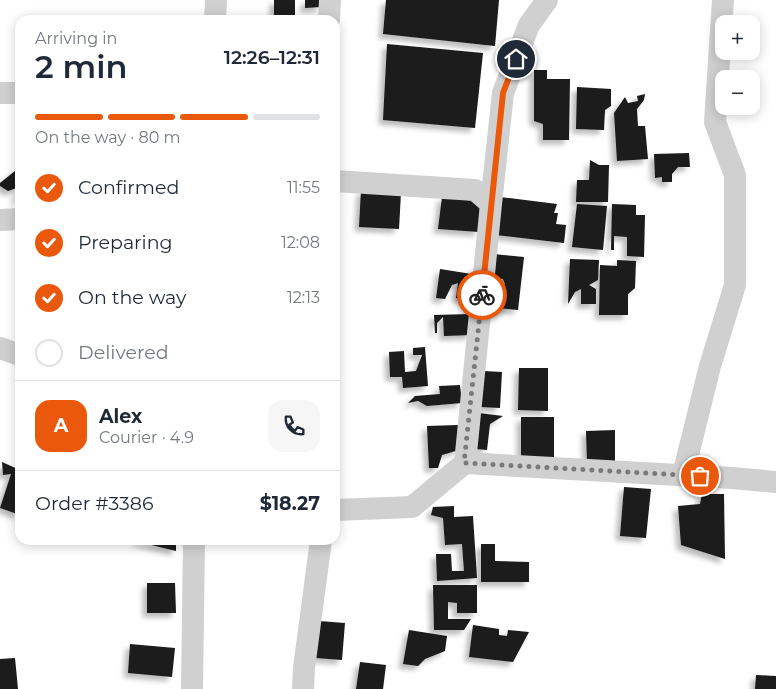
<!DOCTYPE html>
<meta charset="utf-8">
<style>
:root{--surface:#fff;--page:#f6f6f7;--text:#1f2937;--muted:#747a83;--line:#e0e1e3;--accent:#ea580c}
body{margin:0;font-family:Montserrat,sans-serif;background:var(--page);color:var(--text);height:100vh;display:flex;flex-direction:column;font-size:19px;white-space:nowrap}
*{box-sizing:border-box;margin:0}
p{font-size:16px;color:var(--muted)}
.icon{flex:none;width:28px;height:28px;fill:none;stroke:currentColor;stroke-width:2;stroke-linecap:round;stroke-linejoin:round}
.map{position:relative;flex:1;overflow:hidden}
.sheet{position:absolute;left:15px;top:15px;width:325px;height:530px;display:flex;flex-direction:column;background:var(--surface);border-radius:15px;box-shadow:0 2px 12px #0003}
.sheet>*{flex:none}
.fabs{position:absolute;left:715px;top:15px;display:grid;gap:10px}
.fabs a{display:grid;place-items:center;width:45px;height:45px;border-radius:10px;background:var(--surface);box-shadow:0 2px 12px #0003;font-size:25px}
.pin{position:absolute;display:grid;place-items:center;width:42px;height:42px;color:#fff;margin:-21px;border:2px solid #fff;border-radius:50%;box-shadow:0 1px 5px #0007}
.courier{position:absolute;display:grid;place-items:center;width:50px;height:50px;margin:-25px;border:4px solid #ea580c;border-radius:50%;background:#fff;color:#222;box-shadow:0 1px 6px #0007}
.summary em{font-style:normal;font-weight:600}
.summary div{display:flex;flex-direction:column-reverse}
.summary{display:flex;align-items:center;justify-content:space-between;height:85px;padding:0 20px}
h1{font-size:32px;font-weight:600;line-height:38px}
.bar{display:grid;grid-template-columns:repeat(4,1fr);gap:8px 5px;align-content:center;height:60px;padding:0 20px}
.bar i{height:6px;border-radius:4px;background:var(--line)}
.bar .active{background:var(--accent)}
.bar p{grid-column:span 4}
.line{display:flex;align-items:center;gap:12px;padding:0 20px;border-top:1px solid var(--line)}
.line div{flex:1}
.round{display:grid;place-items:center;flex:none;width:52px;height:52px;border-radius:15px;background:var(--page)}
ol{padding:0 20px;list-style:none}
li{display:flex;align-items:center;gap:15px;height:55px}
li p{margin-inline-start:auto}
li .icon{padding:5px;border-radius:50%;background:var(--accent);color:#fff;stroke-width:4}
li:last-child{color:var(--muted)}
li i{width:28px;height:28px;border:2px solid var(--line);border-radius:50%}
.map>svg:first-child{display:block}
.building{fill:#1a1a1a;filter:url(#shadow)}
.lines{fill:none;stroke-linecap:round;stroke-linejoin:round}
.minor{stroke:#d0d0d0;stroke-width:22}
.done{stroke:#7a7a7a;stroke-width:5;stroke-dasharray:0 9}
.route{stroke:#ea580c;stroke-width:6}
</style>
<div class="map">
<svg width="776" height="689" viewBox="0 0 776 689">
<defs>
<filter id="shadow"><feDropShadow dx="-4.5" dy="4.5" stdDeviation="2.5" flood-color="#0004"/></filter>
</defs>
<rect width="100%" height="100%" fill="#fff"/>
<!-- building -->
<path class="building" d="M274,0H295V20H274Z
M305,0H321V7L305,8Z
M386,0H499L495,46L383,34Z
M387,44L483,53L475,128L383,120Z
M534,70H547V79H570L569,140H543V124L534,121Z
M577,87L611,89V106L605,110L604,130L576,129Z
M645,94L644,100L637,109L638,126H645L648,159L617,161L614,113L625,97L628,103L638,101L637,96Z
M689,153L690,167H678L672,174V182H662V177L655,178L654,154Z
M590,160L599,165H609L608,202H576L577,180H589Z
M20,167V200L17,199L19,187L8,191L0,186V183Z
M361,190L401,193L399,229L359,227Z
M442,197L475,201L480,204L479,232L438,229Z
M500,197L557,204L554,213H558L556,224L566,225L564,243L496,235Z
M577,204L607,206L603,250L572,247Z
M612,204L636,205V215H645L644,257L627,256V237L614,236V250H611Z
M493,254L524,257L518,310L488,307L491,283L505,284L503,279L490,277Z
M570,259L599,260L598,280L589,285L596,289V304H581V289L575,292L568,304Z
M617,260L636,261L635,288L628,294V315H599L600,265L617,266Z
M440,269L478,275L475,301L456,298L458,283L452,285L445,299L436,298Z
M471,314L472,335L444,336L443,317L437,323V333H435L434,315Z
M425,347L428,386L403,388L402,377H390L389,352L404,351L405,372L416,371L422,355H413V348Z
M519,368H548V411L518,410Z
M483,371L502,372L500,408L481,407Z
M460,385L462,403L427,406L418,401L408,403L415,396L440,394L439,386Z
M479,413L503,416L490,424L487,450L476,449Z
M521,417H554V460H521Z
M458,425L459,450L442,455L438,468H429L427,426Z
M615,430V462L587,463L586,431Z
M2,462L20,470V515L0,508L11,474L3,475Z
M624,487L651,489L646,538L620,536Z
M702,494H724L725,559L681,545L678,506L700,504Z
M454,506V517L473,516L477,578L437,581L436,554H451L452,571H464L462,544L445,545L443,518L431,515L433,507Z
M135,540H176V551L135,541Z
M481,544H495V561L529,562V582H481Z
M147,583H175L176,613H147Z
M433,585H477V613H457V603L448,602V619H471L464,630H434Z
M319,621L345,623L342,660L316,658Z
M473,625L499,629V635L507,636L508,630L529,632L513,662L469,657Z
M409,630L447,636L445,651L425,659L418,666L403,664Z
M130,644L175,648L172,677L128,673Z
M15,658L18,689H0V659Z
M360,662L386,665L383,689H356Z
M756,675L776,676V689H755Z"/>
<g class="lines">
<!-- minor -->
<path class="minor" d="M215,20L216,0
M329,20L330,0
M0,93H20
M335,181L475,190L491,204L465,463
M491,204L503,93L529,25L547,0
M0,220L20,219
M0,348L20,355
M683,475L710,366L735,285V175L715,122L723,0
M335,510L412,507L465,463L732,478L776,482
M192,689L194,540
M303,689L304,668L321,540"/>
</g>
<g class="lines">
<!-- done -->
<path class="done" d="M482,295L464,463L700,476"/>
<!-- route -->
<path class="route" d="M482,295L503,93L516,59"/>
</g>
</svg>
<div class="fabs">
<a>+</a>
<a>−</a>
</div>
<div class="pin" style="left:700px;top:476px;background:#ea580c"><svg class="icon" aria-label="bag" viewBox="0 0 24 24"><path d="M5 8h14l-1 12H6zM9 8a3 3 0 0 1 6 0"/></svg></div>
<div class="pin" style="left:516px;top:59px;background:#1f2937"><svg class="icon" aria-label="home" viewBox="0 0 24 24"><path d="M3 11l9-7 9 7M6 9v11h12V9"/></svg></div>
<div class="courier" style="left:482px;top:295px"><svg class="icon" aria-label="bike" viewBox="0 0 24 24"><circle cx="6" cy="16" r="4"/><circle cx="18" cy="16" r="4"/><path d="M6 16l4-8h5l3 8M10 8l3 8H6M13 5h3"/></svg></div>
<section class="sheet">
<div class="summary"><div><h1>2 min</h1><p>Arriving in</p></div><em>12:26–12:31</em></div>
<div class="bar"><i class="active"></i><i class="active"></i><i class="active"></i><i></i><p>On the way · 80 m</p></div>
<ol>
<li><svg class="icon" aria-label="check" viewBox="0 0 24 24"><path d="M5 12l5 5 9-10"/></svg>Confirmed<p>11:55</p></li>
<li><svg class="icon" aria-label="check" viewBox="0 0 24 24"><path d="M5 12l5 5 9-10"/></svg>Preparing<p>12:08</p></li>
<li><svg class="icon" aria-label="check" viewBox="0 0 24 24"><path d="M5 12l5 5 9-10"/></svg>On the way<p>12:13</p></li>
<li><i></i>Delivered</li>
</ol>
<div class="line" style="height:90px"><b class="round" style="background:var(--accent);color:#fff">A</b><div><b>Alex</b><p>Courier · 4.9</p></div><a class="round"><svg class="icon" aria-label="phone" viewBox="0 0 24 24"><path d="M5 4h4l2 5-3 2q2 4 5 5l2-3 5 2v4C11 20 4 13 5 4z"/></svg></a></div>
<div class="line" style="height:65px"><div>Order #3386</div><b>$18.27</b></div>
</section>
</div>
